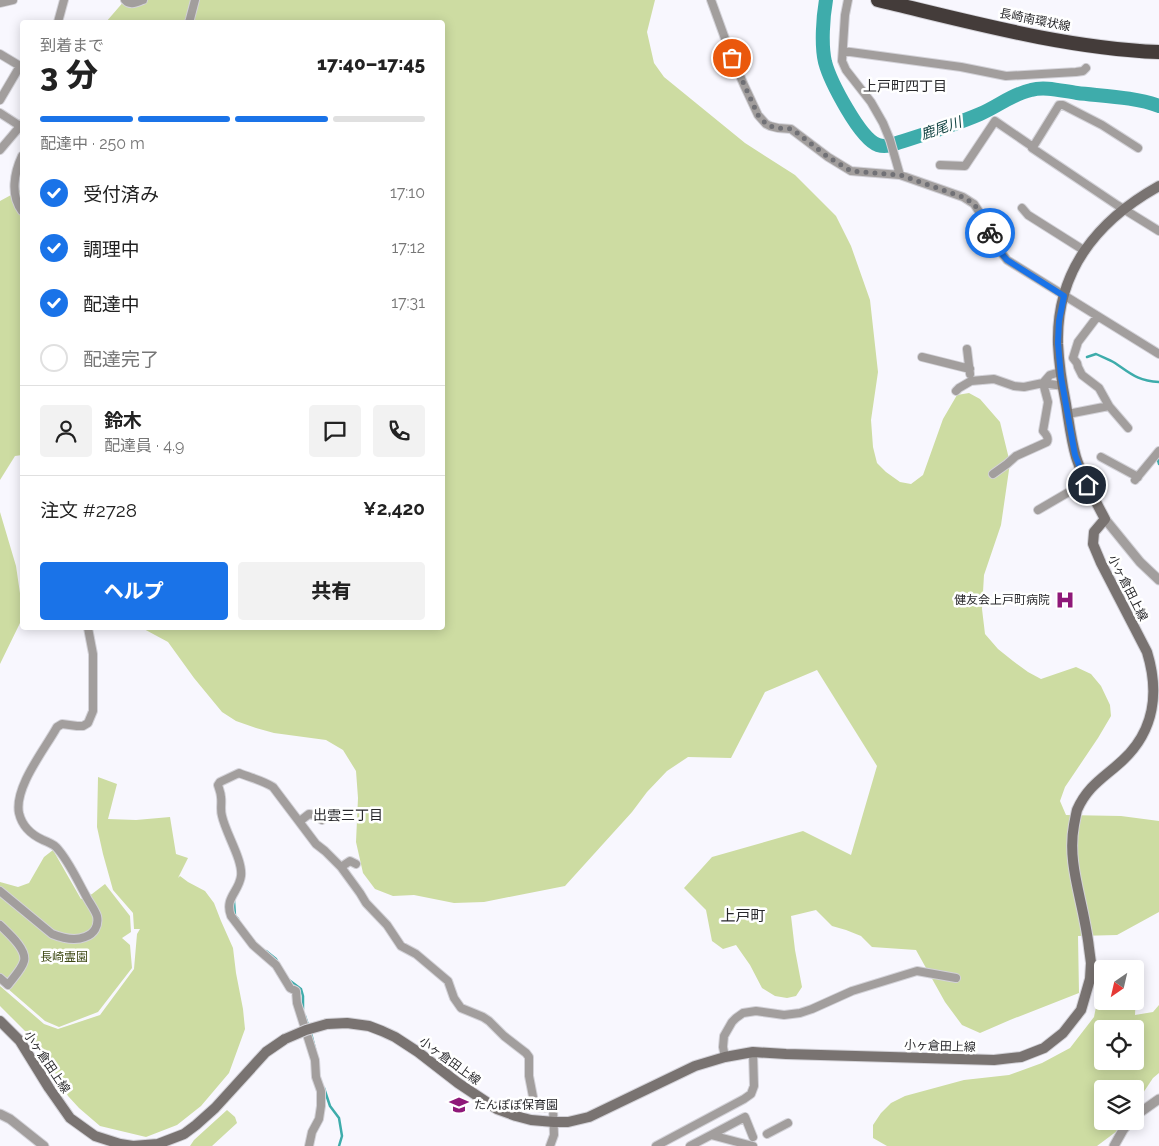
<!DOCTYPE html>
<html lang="ja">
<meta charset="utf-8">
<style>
:root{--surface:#fff;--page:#f2f2f2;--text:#222;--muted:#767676;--line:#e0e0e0;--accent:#1a73e8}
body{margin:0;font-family:Raleway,"Noto Sans JP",sans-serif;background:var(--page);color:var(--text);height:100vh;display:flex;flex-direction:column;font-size:19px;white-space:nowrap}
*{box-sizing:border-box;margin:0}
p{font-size:16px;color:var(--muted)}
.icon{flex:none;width:28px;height:28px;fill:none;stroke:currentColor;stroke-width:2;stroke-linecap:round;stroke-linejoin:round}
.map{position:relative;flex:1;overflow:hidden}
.side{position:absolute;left:20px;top:20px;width:425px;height:610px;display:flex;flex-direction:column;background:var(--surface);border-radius:5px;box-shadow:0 2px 12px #0003}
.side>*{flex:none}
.needle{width:32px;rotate:214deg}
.fabs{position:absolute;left:1094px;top:960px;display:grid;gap:10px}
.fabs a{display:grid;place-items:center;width:50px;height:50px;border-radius:5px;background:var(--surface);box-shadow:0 2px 12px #0003;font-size:25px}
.pin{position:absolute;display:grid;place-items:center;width:42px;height:42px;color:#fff;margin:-21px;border:2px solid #fff;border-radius:50%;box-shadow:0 1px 5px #0007}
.courier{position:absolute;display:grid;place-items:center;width:50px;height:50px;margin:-25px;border:4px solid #1a73e8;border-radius:50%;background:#fff;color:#222;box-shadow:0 1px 6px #0007}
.head em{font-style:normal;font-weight:800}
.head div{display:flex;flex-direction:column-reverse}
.head{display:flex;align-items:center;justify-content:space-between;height:85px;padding:0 20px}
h1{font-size:32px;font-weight:800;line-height:38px}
.bar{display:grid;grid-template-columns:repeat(4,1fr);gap:8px 5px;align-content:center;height:60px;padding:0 20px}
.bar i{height:6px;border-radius:4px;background:var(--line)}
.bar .on{background:var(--accent)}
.bar p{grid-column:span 4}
.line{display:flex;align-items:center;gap:12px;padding:0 20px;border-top:1px solid var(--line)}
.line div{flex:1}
.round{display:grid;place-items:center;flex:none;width:52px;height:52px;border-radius:5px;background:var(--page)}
ol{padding:0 20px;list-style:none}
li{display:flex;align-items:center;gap:15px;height:55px}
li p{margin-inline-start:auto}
li .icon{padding:5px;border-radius:50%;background:var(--accent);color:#fff;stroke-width:4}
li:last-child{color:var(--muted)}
li i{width:28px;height:28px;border:2px solid var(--line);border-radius:50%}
.primary-button{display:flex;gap:10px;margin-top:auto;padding:10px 20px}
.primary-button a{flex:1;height:58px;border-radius:5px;background:var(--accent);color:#fff;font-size:20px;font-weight:800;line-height:58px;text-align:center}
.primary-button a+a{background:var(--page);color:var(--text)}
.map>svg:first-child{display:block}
.green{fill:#cddca2;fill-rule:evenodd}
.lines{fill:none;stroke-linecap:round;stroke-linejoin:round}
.stream{stroke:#3eacab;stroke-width:2.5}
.river{stroke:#3eacab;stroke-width:14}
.minor-casing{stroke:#d3d2d8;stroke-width:10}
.tertiary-casing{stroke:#d3d2d8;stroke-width:11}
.secondary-casing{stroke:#d3d2d8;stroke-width:12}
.motorway-casing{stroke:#d3d2d8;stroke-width:16}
.minor{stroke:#a29e9d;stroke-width:8}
.tertiary{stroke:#a29e9d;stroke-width:9}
.secondary{stroke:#797371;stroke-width:10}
.motorway{stroke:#443c3a;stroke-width:14}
.secondary-bridge-casing{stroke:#d3d2d8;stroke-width:12;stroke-linecap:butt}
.secondary-bridge{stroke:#797371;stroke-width:10}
.done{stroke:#717176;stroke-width:5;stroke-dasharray:0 9}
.route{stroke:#1a73e8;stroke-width:6}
.labels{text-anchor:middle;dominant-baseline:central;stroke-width:5;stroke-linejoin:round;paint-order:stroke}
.street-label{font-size:12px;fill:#29292c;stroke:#fff}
.poi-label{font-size:12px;fill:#29292c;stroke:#fff;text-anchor:end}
.park-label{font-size:12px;fill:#3e4914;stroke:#fff}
.neighbourhood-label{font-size:14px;fill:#29292c;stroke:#fff}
.water-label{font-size:14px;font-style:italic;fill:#144544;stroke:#fff}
.quarter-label{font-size:15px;fill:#29292c;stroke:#fff}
</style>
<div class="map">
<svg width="1159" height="1146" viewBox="0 0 1159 1146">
<rect width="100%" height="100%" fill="#f8f7fe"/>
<!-- green -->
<path class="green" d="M125,0H655L647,32L654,63L664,77L745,143L795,175L836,216L851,246L870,300L878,372L871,420L873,447L877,463L886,472L900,482L911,484L923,475L943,419L957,395L969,393L980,399L1000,422L1010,463L1001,525L984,575L982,609L985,634L998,649L1013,661L1028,672L1041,679L1076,667L1091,674L1101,686L1110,705L1111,716L1098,738L1065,787L1060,801L1066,815L1121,816L1159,821V912L1117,935L1078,936L1079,993L1010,1020L980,1033L962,1025L945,1002L916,950L872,947L861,936L846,930L832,926L816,910L791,916L795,950L802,987L796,996L787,998L775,996L762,988L750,965L736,945L723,949L712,941L706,910L684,888L712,857L803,831L851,855L877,766L817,670L765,692L731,758L688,757L667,771L647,792L632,812L565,886L484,902L454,903L414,895L393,896L375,889L363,873L356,842L358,798L356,771L343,750L326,740L274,733L256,728L236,721L222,712L194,678L168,642L142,628H442V22H106Z
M22,189V455L15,456L0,480V201Z
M0,512L16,566L21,600L20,623L0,664Z
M98,777L117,784L108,819L136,820L170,817L176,854L188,858L178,878L180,876L188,882L205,891L214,903L221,921L233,948L236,973L243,1009L245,1029L229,1073L201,1106L177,1125L146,1137L100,1126L79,1108L68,1096L58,1077L28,1034L0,1006V986L44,1024L58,1029L100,1015L134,969L137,934L140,929H134L133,913L113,890L103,854L97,827Z
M53,850L81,899L92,894L105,884L130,916L131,932L122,938L130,945L132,968L98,1012L59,1027L45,1021L0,982V882L18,887L29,883L44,857Z
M1102,992V1001H1135V993H1136L1135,1015L1153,1012L1159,1005V1073L1153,1078L1135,1105V1089H1102V1121H1124L1117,1131L1097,1146H887L873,1138V1125L881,1113L891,1103L905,1096L964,1080L1009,1075L1042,1063L1070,1048L1094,1017L1098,997ZM1102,1029H1135V1061H1102Z
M227,1110L235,1117L237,1123L212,1146H190L194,1140Z"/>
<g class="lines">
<!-- stream -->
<path class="stream" d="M1087,357L1096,354C1102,357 1109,359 1115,363C1131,374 1138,381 1159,382
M1157,457L1159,464
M234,901L235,916L238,919
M266,951L276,959L278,963
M289,980L301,989L303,996V1009
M305,1016L309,1028
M311,1033L315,1049
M324,1088L330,1106L339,1118L342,1136L339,1146"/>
<!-- river -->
<path class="river" d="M826,0C823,17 821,45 825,62C830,81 860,139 878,145C884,147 889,146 894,144C922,135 952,126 980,114C997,107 1012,94 1031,90C1045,86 1062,91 1077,93C1102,96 1136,97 1159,106"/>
<!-- minor casing -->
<g class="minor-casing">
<path id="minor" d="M125,0C130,6 137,2 143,0
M711,0L731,55L744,85L758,115L766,124L770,126L778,128L791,129L828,157L851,171L900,175L963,197L974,204L986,222L997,247L1007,260L1159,354
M848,0L845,15L842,61L846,70L871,102L883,123L890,140L900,175
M0,3L13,0
M58,22L64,0
M189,22L190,19L195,0
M843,51L961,67L1006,76L1076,72L1083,71L1086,68
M0,54L20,66L0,100
M0,113L20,126
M1033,147L1059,105H1063L1102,125L1138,148
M0,150L22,124
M22,156C14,173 10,195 22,211
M940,165L965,166L995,121L1033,147L1032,148L1117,205L1159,231
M1022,208L1028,215L1085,251
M1097,317L1078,342L1073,358L1077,363L1078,367L1082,375L1099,388L1109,406L1128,428
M967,349L970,374
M922,357L970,369
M956,391L959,388L971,381L994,379L1014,386L1024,387L1043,383L1063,386
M1068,414L1109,406
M1101,457L1138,477
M993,474L1007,464L1016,456L1047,442C1049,438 1046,434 1043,431L1048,402L1043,383L1050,375L1060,372
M1135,480L1159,451
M1038,510L1086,482
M300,821L309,814L315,815L322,820
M341,867L350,861L356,864
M0,891L52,934C62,938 75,941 85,937C94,934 99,926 97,916C95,910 89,902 86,896C77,880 69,861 56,847C53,844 48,842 43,840C32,835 22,826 19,813C14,787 45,749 57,727L62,724L77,726H83L88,723L93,711V654L88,628
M0,925C8,933 27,949 24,961C22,969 13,978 8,985L0,978
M725,1057L723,1047L724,1036L732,1022L736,1018L743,1013L756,1011L784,1015L800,1013L812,1009L852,991L917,971L956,978
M767,1134L788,1123
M711,1135L745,1117L753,1137
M309,1146L312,1132L319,1119L321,1106V1091L316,1077L315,1060L297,1003L296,991L290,988L276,965L253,945L231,916C224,898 239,892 241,876C243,860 226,834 222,816C220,810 222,803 221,797C221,793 219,789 218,785L220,782L239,773C251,778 262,780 273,787L316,844L325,851L341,867L360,893L366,903L387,925L401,946L416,954L448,981L454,998L461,1008L483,1017L489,1021L504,1036L526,1053L529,1057V1076L535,1107L553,1108L554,1135L550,1146
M656,1146L744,1099L751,1094L754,1086L753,1052
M690,1146L711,1135L753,1146"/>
</g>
<!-- tertiary casing -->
<g class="tertiary-casing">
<path id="tertiary" d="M1105,519L1140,562L1159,580
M0,1114L10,1119L44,1146
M1135,1116L1159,1099
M1114,1146L1123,1130L1130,1121"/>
</g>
<!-- secondary casing -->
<g class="secondary-casing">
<path id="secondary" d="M0,1021L20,1041L49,1088L70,1118L95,1136L120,1144L133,1146L158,1144L184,1134L196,1125L215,1108L266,1052L285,1039
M327,1024L347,1023L369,1026L382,1031L395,1037L418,1052L458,1083L497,1109L516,1116L531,1120L554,1122H568L589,1117L695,1066L725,1057L753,1052L786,1054L994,1060L1021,1057L1044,1048L1063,1033L1081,1010L1090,979L1091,963L1089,948C1088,938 1086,928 1084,918C1078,887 1068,857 1074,825C1075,820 1076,814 1077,810C1088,785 1105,777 1123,760C1155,730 1159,691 1147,652L1101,563L1093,544L1094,532L1105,519C1094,498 1083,479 1076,457C1071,440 1069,422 1066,404C1062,384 1059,364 1058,344C1056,271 1098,220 1159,186"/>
</g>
<!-- motorway casing -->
<g class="motorway-casing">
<path id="motorway" d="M878,0C971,22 1064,48 1159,52"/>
</g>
<!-- minor -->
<use href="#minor" class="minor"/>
<!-- tertiary -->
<use href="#tertiary" class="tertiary"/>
<!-- secondary -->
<use href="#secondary" class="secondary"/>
<!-- motorway -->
<use href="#motorway" class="motorway"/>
<!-- secondary-bridge casing -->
<g class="secondary-bridge-casing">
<path id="secondary-bridge" d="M285,1039L306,1030L327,1024"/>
</g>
<!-- secondary-bridge -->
<use href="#secondary-bridge" class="secondary-bridge"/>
</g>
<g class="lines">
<!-- done -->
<path class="done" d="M732,58L758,115L766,124L770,126L778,128L792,129L828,157L851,171L900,175L963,197L974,204L986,222L990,233"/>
<!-- route -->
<path class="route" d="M990,233L997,248L1007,260L1064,296L1059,321L1058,343L1061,377L1075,455L1087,485"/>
</g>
<!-- icons -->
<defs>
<g id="hospital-bare" transform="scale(1.5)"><path d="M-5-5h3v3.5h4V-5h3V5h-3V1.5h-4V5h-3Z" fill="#8f1979" stroke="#fff" stroke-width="2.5" paint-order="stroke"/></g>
<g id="school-bare" transform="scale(1.5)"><path d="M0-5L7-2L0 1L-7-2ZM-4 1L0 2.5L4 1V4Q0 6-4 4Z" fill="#8f1979" stroke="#fff" stroke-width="2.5" paint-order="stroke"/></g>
</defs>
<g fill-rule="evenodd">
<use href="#hospital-bare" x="1065" y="600"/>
<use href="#school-bare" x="459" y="1105"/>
</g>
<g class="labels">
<!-- street labels -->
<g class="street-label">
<text transform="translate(1035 20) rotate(11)">長崎南環状線</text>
<text transform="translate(1128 588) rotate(63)">小ヶ倉田上線</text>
<text transform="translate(940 1046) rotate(2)">小ヶ倉田上線</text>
<text transform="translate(450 1061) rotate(36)">小ヶ倉田上線</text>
<text transform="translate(47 1062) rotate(56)">小ヶ倉田上線</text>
</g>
<!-- poi labels -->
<g class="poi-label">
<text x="1050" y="600">健友会上戸町病院</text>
<text x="474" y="1105" text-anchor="start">たんぽぽ保育園</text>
</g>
<!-- park labels -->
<g class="park-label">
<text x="64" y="957">長崎霊園</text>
</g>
<!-- neighbourhood labels -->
<g class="neighbourhood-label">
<text x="905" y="86">上戸町四丁目</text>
<text x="348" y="815">出雲三丁目</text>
</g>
<!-- water labels -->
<g class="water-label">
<text transform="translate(941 128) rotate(-19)">鹿尾川</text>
</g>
<!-- quarter labels -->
<g class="quarter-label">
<text x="743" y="916">上戸町</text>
</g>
</g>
</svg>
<div class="fabs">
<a><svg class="needle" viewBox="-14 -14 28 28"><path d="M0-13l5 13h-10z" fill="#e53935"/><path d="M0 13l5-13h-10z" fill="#767676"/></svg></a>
<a><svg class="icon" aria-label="locate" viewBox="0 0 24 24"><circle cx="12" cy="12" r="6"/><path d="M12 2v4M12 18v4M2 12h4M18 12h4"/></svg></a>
<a><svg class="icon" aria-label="layers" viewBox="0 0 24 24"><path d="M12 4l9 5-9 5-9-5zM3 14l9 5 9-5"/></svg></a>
</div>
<div class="pin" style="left:732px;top:58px;background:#ea580c"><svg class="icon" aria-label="bag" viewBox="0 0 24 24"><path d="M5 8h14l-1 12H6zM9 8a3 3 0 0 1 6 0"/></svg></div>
<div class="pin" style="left:1087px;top:485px;background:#1f2937"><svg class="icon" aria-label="home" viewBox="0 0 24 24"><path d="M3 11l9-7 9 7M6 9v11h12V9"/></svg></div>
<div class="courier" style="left:990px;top:233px"><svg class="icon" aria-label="bike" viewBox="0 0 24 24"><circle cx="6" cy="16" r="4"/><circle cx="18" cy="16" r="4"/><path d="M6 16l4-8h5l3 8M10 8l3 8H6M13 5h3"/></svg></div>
<section class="side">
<div class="head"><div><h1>3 分</h1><p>到着まで</p></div><em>17:40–17:45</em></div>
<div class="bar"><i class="on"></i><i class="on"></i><i class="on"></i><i></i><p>配達中 · 250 m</p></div>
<ol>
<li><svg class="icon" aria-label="check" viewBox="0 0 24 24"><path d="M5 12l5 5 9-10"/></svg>受付済み<p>17:10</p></li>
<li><svg class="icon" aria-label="check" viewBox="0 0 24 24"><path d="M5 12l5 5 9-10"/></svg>調理中<p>17:12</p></li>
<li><svg class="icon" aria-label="check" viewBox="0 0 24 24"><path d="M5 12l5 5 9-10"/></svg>配達中<p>17:31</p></li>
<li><i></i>配達完了</li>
</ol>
<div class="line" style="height:90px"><a class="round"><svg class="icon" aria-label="person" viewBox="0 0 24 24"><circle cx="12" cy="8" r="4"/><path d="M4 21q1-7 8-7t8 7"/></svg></a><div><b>鈴木</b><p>配達員 · 4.9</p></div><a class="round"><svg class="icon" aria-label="chat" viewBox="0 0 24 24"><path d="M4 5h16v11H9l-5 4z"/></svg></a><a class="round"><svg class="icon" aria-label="phone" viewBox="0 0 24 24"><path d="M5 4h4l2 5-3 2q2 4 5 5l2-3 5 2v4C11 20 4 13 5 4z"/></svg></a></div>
<div class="line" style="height:65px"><div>注文 #2728</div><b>¥2,420</b></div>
<div class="primary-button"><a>ヘルプ</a><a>共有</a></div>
</section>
</div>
